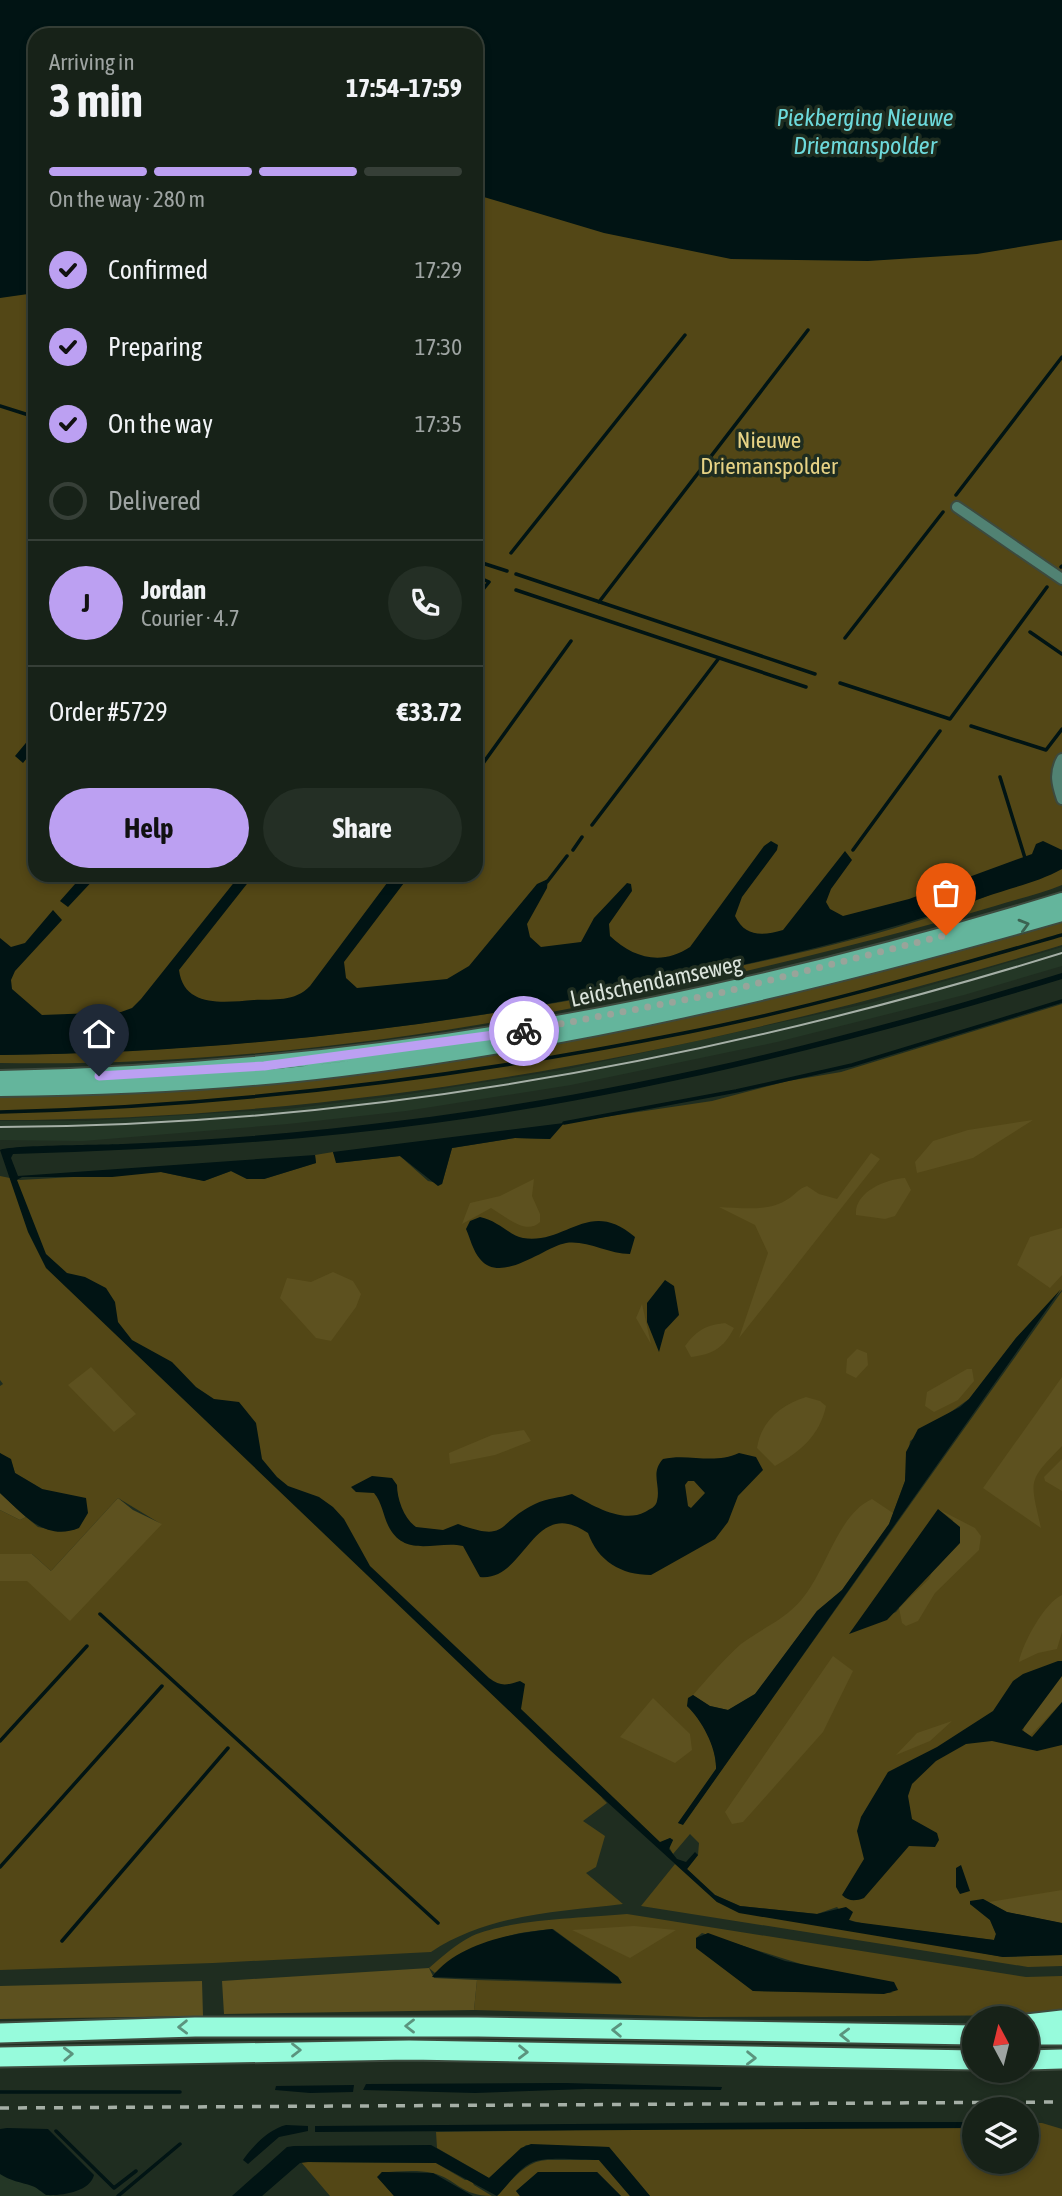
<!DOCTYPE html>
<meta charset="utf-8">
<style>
:root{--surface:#172218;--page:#242f25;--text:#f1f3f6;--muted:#9ea4a2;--line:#363f37;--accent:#bca0f2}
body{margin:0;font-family:"Asap Condensed",sans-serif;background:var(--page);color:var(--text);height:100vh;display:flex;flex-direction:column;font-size:26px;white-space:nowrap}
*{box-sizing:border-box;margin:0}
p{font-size:23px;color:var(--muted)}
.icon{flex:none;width:38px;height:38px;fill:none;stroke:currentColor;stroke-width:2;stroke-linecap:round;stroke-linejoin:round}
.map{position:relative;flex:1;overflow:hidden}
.sheet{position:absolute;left:28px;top:28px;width:455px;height:854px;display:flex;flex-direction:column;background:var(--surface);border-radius:21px;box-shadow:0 4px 10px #0003,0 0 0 2px var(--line)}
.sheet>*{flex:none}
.needle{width:46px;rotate:353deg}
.tools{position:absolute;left:962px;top:2006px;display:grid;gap:14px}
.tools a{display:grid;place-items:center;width:77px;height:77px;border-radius:50%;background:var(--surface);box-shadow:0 4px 10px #0003,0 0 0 2px var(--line);font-size:35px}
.pin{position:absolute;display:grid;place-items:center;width:60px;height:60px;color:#fff;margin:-72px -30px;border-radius:50% 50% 50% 0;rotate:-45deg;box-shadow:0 0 7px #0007}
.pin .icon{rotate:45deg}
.courier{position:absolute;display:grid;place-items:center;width:70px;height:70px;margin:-35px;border:5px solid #bca0f2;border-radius:50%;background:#fff;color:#222;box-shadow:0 2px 9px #0007}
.headline em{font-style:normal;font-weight:700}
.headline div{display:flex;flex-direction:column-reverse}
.headline{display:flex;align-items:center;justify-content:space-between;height:119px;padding:0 21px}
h1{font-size:46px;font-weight:700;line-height:52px}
.bar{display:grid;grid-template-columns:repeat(4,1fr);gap:10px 7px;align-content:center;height:84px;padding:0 21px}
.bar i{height:9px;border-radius:5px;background:var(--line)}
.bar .selected{background:var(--accent)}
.bar p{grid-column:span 4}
.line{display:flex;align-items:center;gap:18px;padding:0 21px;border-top:2px solid var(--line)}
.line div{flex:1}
.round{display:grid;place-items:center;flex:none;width:74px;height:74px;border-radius:37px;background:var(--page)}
ol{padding:0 21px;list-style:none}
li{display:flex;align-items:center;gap:21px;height:77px}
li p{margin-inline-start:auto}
li .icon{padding:7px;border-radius:50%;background:var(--accent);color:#111;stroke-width:4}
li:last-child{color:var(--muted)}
li i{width:38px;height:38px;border:4px solid var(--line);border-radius:50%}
.button{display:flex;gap:14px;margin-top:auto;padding:14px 21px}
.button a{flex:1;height:80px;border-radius:42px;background:var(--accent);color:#111;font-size:28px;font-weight:700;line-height:80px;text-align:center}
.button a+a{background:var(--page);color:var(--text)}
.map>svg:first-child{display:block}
.built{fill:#243726}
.green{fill:#534716;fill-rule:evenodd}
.forest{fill:#5d511f}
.water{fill:#011414;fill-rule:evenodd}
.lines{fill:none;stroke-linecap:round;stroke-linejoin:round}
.stream{stroke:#011414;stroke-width:3.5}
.minor-casing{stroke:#3d4a3e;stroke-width:14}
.secondary-casing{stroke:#3d4a3e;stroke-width:18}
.motorway-casing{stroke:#3d4a3e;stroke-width:23}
.minor{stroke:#518273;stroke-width:10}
.secondary{stroke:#64b59c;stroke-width:14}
.motorway{stroke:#97fbdc;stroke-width:19}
.tram{stroke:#a5afa6;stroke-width:2}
.rail{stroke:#a5afa6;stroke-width:3.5;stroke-dasharray:9 9;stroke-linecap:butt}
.oneway{stroke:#3b6352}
.oneway2{stroke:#5b947e}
.done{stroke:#99a49a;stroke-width:7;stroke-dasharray:0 12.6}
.route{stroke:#bca0f2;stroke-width:9}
.labels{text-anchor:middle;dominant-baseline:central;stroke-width:7;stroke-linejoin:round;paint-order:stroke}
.park-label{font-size:23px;fill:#e7d385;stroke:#1f2d20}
.street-label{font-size:23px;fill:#dbe4dc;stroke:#1f2d20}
.water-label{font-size:24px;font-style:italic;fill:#6ddadc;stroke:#1f2d20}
</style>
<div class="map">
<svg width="1062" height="2196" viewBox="0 0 1062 2196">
<rect width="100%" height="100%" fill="#1f2d20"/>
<!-- built -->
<path class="built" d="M1062,947V966L964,995L777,1042L571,1085L406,1111L288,1124L83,1141L0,1140V1121H85L287,1109L403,1095L568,1069L870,1003Z
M0,2150L55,2196H0Z"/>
<!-- green -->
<path class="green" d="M0,0H1062V885C1041,894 1017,899 995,906C941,922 887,936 832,950C564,1018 277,1068 0,1063V1055C240,1052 480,1023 714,972C808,951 905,931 994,893L760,952L0,1044ZM35,35H476V875H35Z
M1062,919V945C718,1050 361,1120 0,1120V1093L458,1058L617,1032L772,997Z
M1062,1004V1290L1016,1338L969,1399L910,1441L905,1481L889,1524L710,1706L693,1695L687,1706C703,1721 717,1747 716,1769L678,1823L683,1824L1062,1291V1923L1007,1912L983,1899L970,1904L990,1920L996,1934L994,1940L865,1924L849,1920L837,1907L817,1914L740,1906L715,1895L687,1869L698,1855L699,1843L690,1834L673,1854L669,1847L673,1840L670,1838L660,1843L601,1797L607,1803L583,1821L605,1836L596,1867L586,1873L623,1904C557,1912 488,1914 431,1952L213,1963L0,1970V1581H27L161,1524L118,1498L51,1571L32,1554H0V1510L20,1520L26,1517L38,1527L57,1531L42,1489L15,1473L12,1464L0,1453V1386L3,1384L0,1380V1176L20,1180L161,1172L204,1181L231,1171L247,1179H264L316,1163L315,1155L333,1152L337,1163L400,1156L428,1181L442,1184L452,1148L515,1138L550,1139L564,1123L712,1101L788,1081L841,1072ZM912,1593L896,1612L851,1632Z
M675,1864L717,1902L1003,1957L1062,1955V1966L1028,1967L641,1906Z
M627,1914L1026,1977L1062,1976V2015L699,2017L474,2010L477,1980L621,1984L618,1977L553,1929C501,1933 477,1944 435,1973L429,1968C443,1956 456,1944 472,1936C510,1919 584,1918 627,1914ZM702,1933L893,1993L753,1991L697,1948L696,1938Z
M1027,2123H1042L1062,2129V2196H650L609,2147L526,2145L489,2178L437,2148L436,2132L975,2124V2161H1027Z
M547,2160H599L630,2196H621L597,2172H538L516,2191L520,2196H497C511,2181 525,2161 547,2160Z
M301,2162L436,2163L465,2180L471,2179L474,2185L492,2196C460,2196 456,2178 432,2173C416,2169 397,2172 382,2172L378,2177L394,2196H330Z"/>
<!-- forest -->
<path class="forest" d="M1033,1120L973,1158L917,1173L915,1162L933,1141L968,1130Z
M871,1153L880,1159L739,1338L768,1253L755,1225L719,1207C742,1208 769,1212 788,1199C796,1194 798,1189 807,1186L819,1194L837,1199Z
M905,1178L911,1190L895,1216L885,1219L856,1215C854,1192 886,1179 905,1178Z
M534,1179L532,1196L540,1214V1222C526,1236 505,1216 491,1208L462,1224L470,1203L500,1196Z
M1062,1228V1275L1050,1288L1017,1265L1030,1237Z
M333,1272L353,1281L361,1294L356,1307L331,1341L316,1338L280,1298L287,1278L311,1282Z
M642,1304L651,1344L636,1318Z
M725,1323L734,1328C723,1349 713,1354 691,1357L685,1346C697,1330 706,1325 725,1323Z
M857,1349L867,1353L868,1365L856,1378L846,1373L847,1359Z
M91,1367L136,1414L114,1432L68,1385Z
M967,1369H972L974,1381L958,1400L934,1412L925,1406L927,1392Z
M1062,1377V1446C1027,1482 1030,1479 1041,1528L983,1488Z
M806,1397L820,1401L826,1406C820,1435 800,1452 775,1466L757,1448C761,1421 781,1405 806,1397Z
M524,1430L531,1441L495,1455L450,1464L449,1453L492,1435Z
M1062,1459V1491L1045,1481L1044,1477Z
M0,1493L26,1517L20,1520L0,1510Z
M118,1498L133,1510L162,1524L70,1621L27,1581H0V1554H32L51,1571Z
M872,1499L893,1513L889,1524L842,1590L817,1611L755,1694L728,1710L710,1706L693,1695C708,1678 724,1659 741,1644C762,1628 785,1620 802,1599C826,1571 838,1514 872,1499Z
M938,1509L975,1528L981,1536L979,1550L935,1593L918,1621L906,1626L902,1623L899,1608L929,1579L953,1520Z
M1062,1595V1632L1057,1649L1038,1653L1019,1662C1022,1644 1045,1602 1062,1595Z
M833,1656L853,1671L823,1732L743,1822L732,1824L725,1812Z
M1062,1676V1702L1029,1737L1024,1733V1726Z
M653,1698L690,1734L692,1750L675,1763L620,1737Z
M952,1721L930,1741L896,1755L917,1733Z
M1062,1890V1923L1007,1912L989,1902Z
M634,1926L676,1930L630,1958L572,1930Z
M429,1968L434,1978L477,1980L474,2010L224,2014L222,1981Z
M202,1981L203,2016L0,2019V1986Z"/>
<!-- water -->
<path class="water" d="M0,0H1062V240L977,254L868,261L731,259L604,233L477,195L476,35H35V293L0,298Z
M35,732V748L23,763L15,756Z
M771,841L778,845L777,850L742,897L735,916C745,937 762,936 783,930L845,851L852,860L831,889L826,902L830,909L843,916L909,899L1032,854L1036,844L1043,841L1062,850V869C1039,882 1010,888 985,897C911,923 837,944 760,961C511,1018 256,1053 0,1055V938L11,947L25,943L53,910L62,920L15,971L11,980L12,989L42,1015L121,1012L132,1008L141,999L240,875H254L179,970C184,1009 226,1002 254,1000C274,999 295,1002 310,986L393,875H410L344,962L346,978L357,988L447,979L469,966L537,884L548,879L547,888L527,924L530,937L541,947L581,942L594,918L627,883L631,884L632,891L609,924L610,936C633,958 662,966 690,947L764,846Z
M83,875H98L68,907L60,901Z
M1062,973V979C859,1041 646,1094 435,1123C296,1142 154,1150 13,1154L11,1158L18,1176L315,1155L316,1163L264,1179H247L231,1171L204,1181L161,1172L112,1177H22L17,1180L46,1254L67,1273L85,1277L106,1288L115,1302L118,1322L132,1340L172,1362L196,1387L214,1399L239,1402L256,1423L262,1459L277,1477L288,1486L319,1497L333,1507L344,1519L370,1566L489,1678C501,1687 507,1685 520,1681L525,1684L521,1709L660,1842L670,1838L673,1840L669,1849L677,1859L686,1862L695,1852L698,1855L687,1869L715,1895L740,1906L817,1914L846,1907L853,1912L849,1920L855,1922L994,1940L996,1934L990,1920L970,1904V1901L983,1899L1007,1912L1062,1923V1955L1003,1957L739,1913L717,1902L551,1751L46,1268L28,1232L0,1150C10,1145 102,1145 123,1144C217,1140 312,1132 405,1120C627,1093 848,1039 1062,973Z
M564,1123L550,1139L515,1138L452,1148L442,1184L438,1186L400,1156L336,1163L333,1152Z
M480,1217C499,1221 510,1236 523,1238C566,1245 589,1197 635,1237L630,1254C608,1254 587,1240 566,1243C544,1247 501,1285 480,1259C473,1251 470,1238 466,1229L470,1221Z
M665,1280L674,1286L679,1315L665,1330L659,1352L647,1322V1303Z
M1061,1289L683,1825L678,1823L716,1769C717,1749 702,1720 687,1706L688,1698L693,1695L710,1706L728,1710L755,1694L817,1611L842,1590L889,1524L905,1481L906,1452L918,1429L960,1407L969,1399L1016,1338Z
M0,1453L11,1459L15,1473L42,1489L86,1498L88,1513L79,1528C45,1542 23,1514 0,1493Z
M739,1453L756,1457L763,1470L738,1496L728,1522L715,1539L651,1575C621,1575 598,1561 588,1533C532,1495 526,1582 480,1577L463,1546C439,1540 407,1558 390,1529C383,1517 383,1504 374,1493L356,1492L351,1487L372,1476L392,1478L397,1485C397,1499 404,1519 416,1527L443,1530L458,1524C510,1543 495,1523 535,1504C547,1498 560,1498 572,1494C592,1505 622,1524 645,1512C650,1509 656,1507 657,1501C661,1485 650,1473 663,1459C689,1453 713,1465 739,1453ZM688,1481H694L705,1493L691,1508L688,1506L685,1485Z
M938,1509L960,1527V1543L887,1620L849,1634Z
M1058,1661H1062V1676L1022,1730L1032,1737L1062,1702V1745L1037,1751L992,1741L966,1744L936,1761L912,1784L908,1796L912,1819L937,1833L939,1840L935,1847L909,1846L864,1898C856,1901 849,1902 842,1895L864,1859L857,1831L861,1817L888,1772L937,1747L993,1711L1013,1681L1023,1674Z
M961,1865L970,1891L960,1894L956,1887V1868Z
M552,1929L618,1977L622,1983L432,1977C458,1943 513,1933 552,1929Z
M708,1933L785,1961L894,1982L898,1990L884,1994L753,1991L696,1948V1938Z
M565,2083L722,2087L721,2090L586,2089L475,2093L363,2090L366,2084Z
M354,2085L353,2092L310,2093L275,2090L276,2086Z
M830,2122H970L975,2123V2128L315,2132V2126Z
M286,2125L308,2126V2131L279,2137L248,2164L243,2160C253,2146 269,2129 286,2125Z
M7,2128L48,2129L94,2175C90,2192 61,2196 46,2195C41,2192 38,2188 32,2186C21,2182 10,2181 0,2174V2129Z
M531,2144L609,2147L650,2196H630L599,2160C583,2160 546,2156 533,2162C519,2168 507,2186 497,2196L436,2163L308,2162L300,2163L262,2196H232L287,2147L294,2146L431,2145L489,2178L521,2148Z
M382,2172L433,2173L473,2196H394L377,2177Z
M538,2172H597L621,2196H520L516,2191Z"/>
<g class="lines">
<!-- stream -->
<path class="stream" d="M0,406L35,417
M956,495L1062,357
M511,553L685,335
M476,561L507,571
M1061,567L1062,566
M516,574L815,674
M476,576L489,582L476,598
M516,590L806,687
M599,602L808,330
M1030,632L1062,654
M845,638L943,512
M840,683L950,719L1047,587
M971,726L1046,750L1062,729
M476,773L571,641
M1000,777L1025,858
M592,825L719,658
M573,850L582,837
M853,850L940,731
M547,882L567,856
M0,1112C230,1106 458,1078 684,1033C811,1008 937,971 1062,935
M564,1123L736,1091L852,1065L1062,1001
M100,1614L438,1923
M0,1741L87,1646
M0,1867L162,1686
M62,1941L228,1748
M0,2092H180
M56,2131L114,2188L136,2171
M118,2196L180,2144"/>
<!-- minor casing -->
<g class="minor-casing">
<path id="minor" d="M957,507L1062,579
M1062,759C1054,773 1057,784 1062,799"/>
</g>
<!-- secondary casing -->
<g class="secondary-casing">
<path id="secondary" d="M0,1078C367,1071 711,1007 1062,900
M0,1089C114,1088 228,1083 341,1069C586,1039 825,982 1062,914"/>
</g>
<!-- motorway casing -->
<g class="motorway-casing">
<path id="motorway" d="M1027,2024L1062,2020
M0,2033L195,2027H478L975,2035
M1027,2035H1062
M0,2057L409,2050L975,2060
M1027,2060L1062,2059"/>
</g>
<!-- minor -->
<use href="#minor" class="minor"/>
<!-- secondary -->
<use href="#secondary" class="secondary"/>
<!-- motorway -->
<use href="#motorway" class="motorway"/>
<!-- tram -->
<path class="tram" d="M0,1127C360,1126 719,1059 1062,953"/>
<!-- rail -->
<path class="rail" d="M0,2108L1062,2102"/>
</g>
<!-- one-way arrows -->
<defs><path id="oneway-chevron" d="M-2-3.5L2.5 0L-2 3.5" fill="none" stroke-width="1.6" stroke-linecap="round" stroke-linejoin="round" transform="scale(1.75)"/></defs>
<use class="oneway" href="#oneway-chevron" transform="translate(1024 925) rotate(-16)"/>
<g class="oneway2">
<use href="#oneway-chevron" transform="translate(410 2026) rotate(-180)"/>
<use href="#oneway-chevron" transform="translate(183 2027) rotate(179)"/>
<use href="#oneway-chevron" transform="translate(617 2030) rotate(-178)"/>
<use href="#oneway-chevron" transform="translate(845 2035) rotate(-179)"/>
<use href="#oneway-chevron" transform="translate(296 2050)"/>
<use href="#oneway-chevron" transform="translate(523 2052) rotate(1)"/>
<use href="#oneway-chevron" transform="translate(68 2054) rotate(-2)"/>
<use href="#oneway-chevron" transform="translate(751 2058) rotate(1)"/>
</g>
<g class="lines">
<!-- done -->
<path class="done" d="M524,1031L720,993L946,935"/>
<!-- route -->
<path class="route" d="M99,1076L264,1066L524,1031"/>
</g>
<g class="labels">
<!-- park labels -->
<g class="park-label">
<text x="769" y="440">Nieuwe<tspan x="769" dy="26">Driemanspolder</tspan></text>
</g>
<!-- street labels -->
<g class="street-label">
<text transform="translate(656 981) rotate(-12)">Leidschendamseweg</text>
</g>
<!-- water labels -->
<g class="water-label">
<text x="865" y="117">Piekberging Nieuwe<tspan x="865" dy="28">Driemanspolder</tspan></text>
</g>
</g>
</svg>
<div class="tools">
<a><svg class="needle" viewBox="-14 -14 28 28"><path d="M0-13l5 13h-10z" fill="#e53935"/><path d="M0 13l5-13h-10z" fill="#9ea4a2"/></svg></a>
<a><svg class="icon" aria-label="layers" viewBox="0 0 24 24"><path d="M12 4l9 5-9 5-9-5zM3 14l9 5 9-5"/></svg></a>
</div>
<div class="pin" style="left:946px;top:935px;background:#ea580c"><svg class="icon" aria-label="bag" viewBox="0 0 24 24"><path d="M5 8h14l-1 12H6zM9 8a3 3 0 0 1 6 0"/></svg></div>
<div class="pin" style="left:99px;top:1076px;background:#1f2937"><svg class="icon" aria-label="home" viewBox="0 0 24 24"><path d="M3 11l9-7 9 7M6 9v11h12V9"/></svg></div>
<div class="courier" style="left:524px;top:1031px"><svg class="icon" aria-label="bike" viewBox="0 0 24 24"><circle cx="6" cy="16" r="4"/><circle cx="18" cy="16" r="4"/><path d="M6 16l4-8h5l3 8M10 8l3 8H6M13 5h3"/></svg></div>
<section class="sheet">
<div class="headline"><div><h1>3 min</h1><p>Arriving in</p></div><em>17:54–17:59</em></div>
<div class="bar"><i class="selected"></i><i class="selected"></i><i class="selected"></i><i></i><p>On the way · 280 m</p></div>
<ol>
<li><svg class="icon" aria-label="check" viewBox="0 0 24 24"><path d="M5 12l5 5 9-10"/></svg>Confirmed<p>17:29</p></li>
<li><svg class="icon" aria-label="check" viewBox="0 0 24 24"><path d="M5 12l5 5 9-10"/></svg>Preparing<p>17:30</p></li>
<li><svg class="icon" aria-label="check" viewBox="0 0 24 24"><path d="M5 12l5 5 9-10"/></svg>On the way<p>17:35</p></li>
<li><i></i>Delivered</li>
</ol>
<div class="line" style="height:126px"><b class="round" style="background:var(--accent);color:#111">J</b><div><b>Jordan</b><p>Courier · 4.7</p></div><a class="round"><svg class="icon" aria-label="phone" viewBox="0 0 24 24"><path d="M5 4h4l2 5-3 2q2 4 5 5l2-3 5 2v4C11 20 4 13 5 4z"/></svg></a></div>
<div class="line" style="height:91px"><div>Order #5729</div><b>€33.72</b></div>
<div class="button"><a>Help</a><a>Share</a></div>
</section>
</div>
